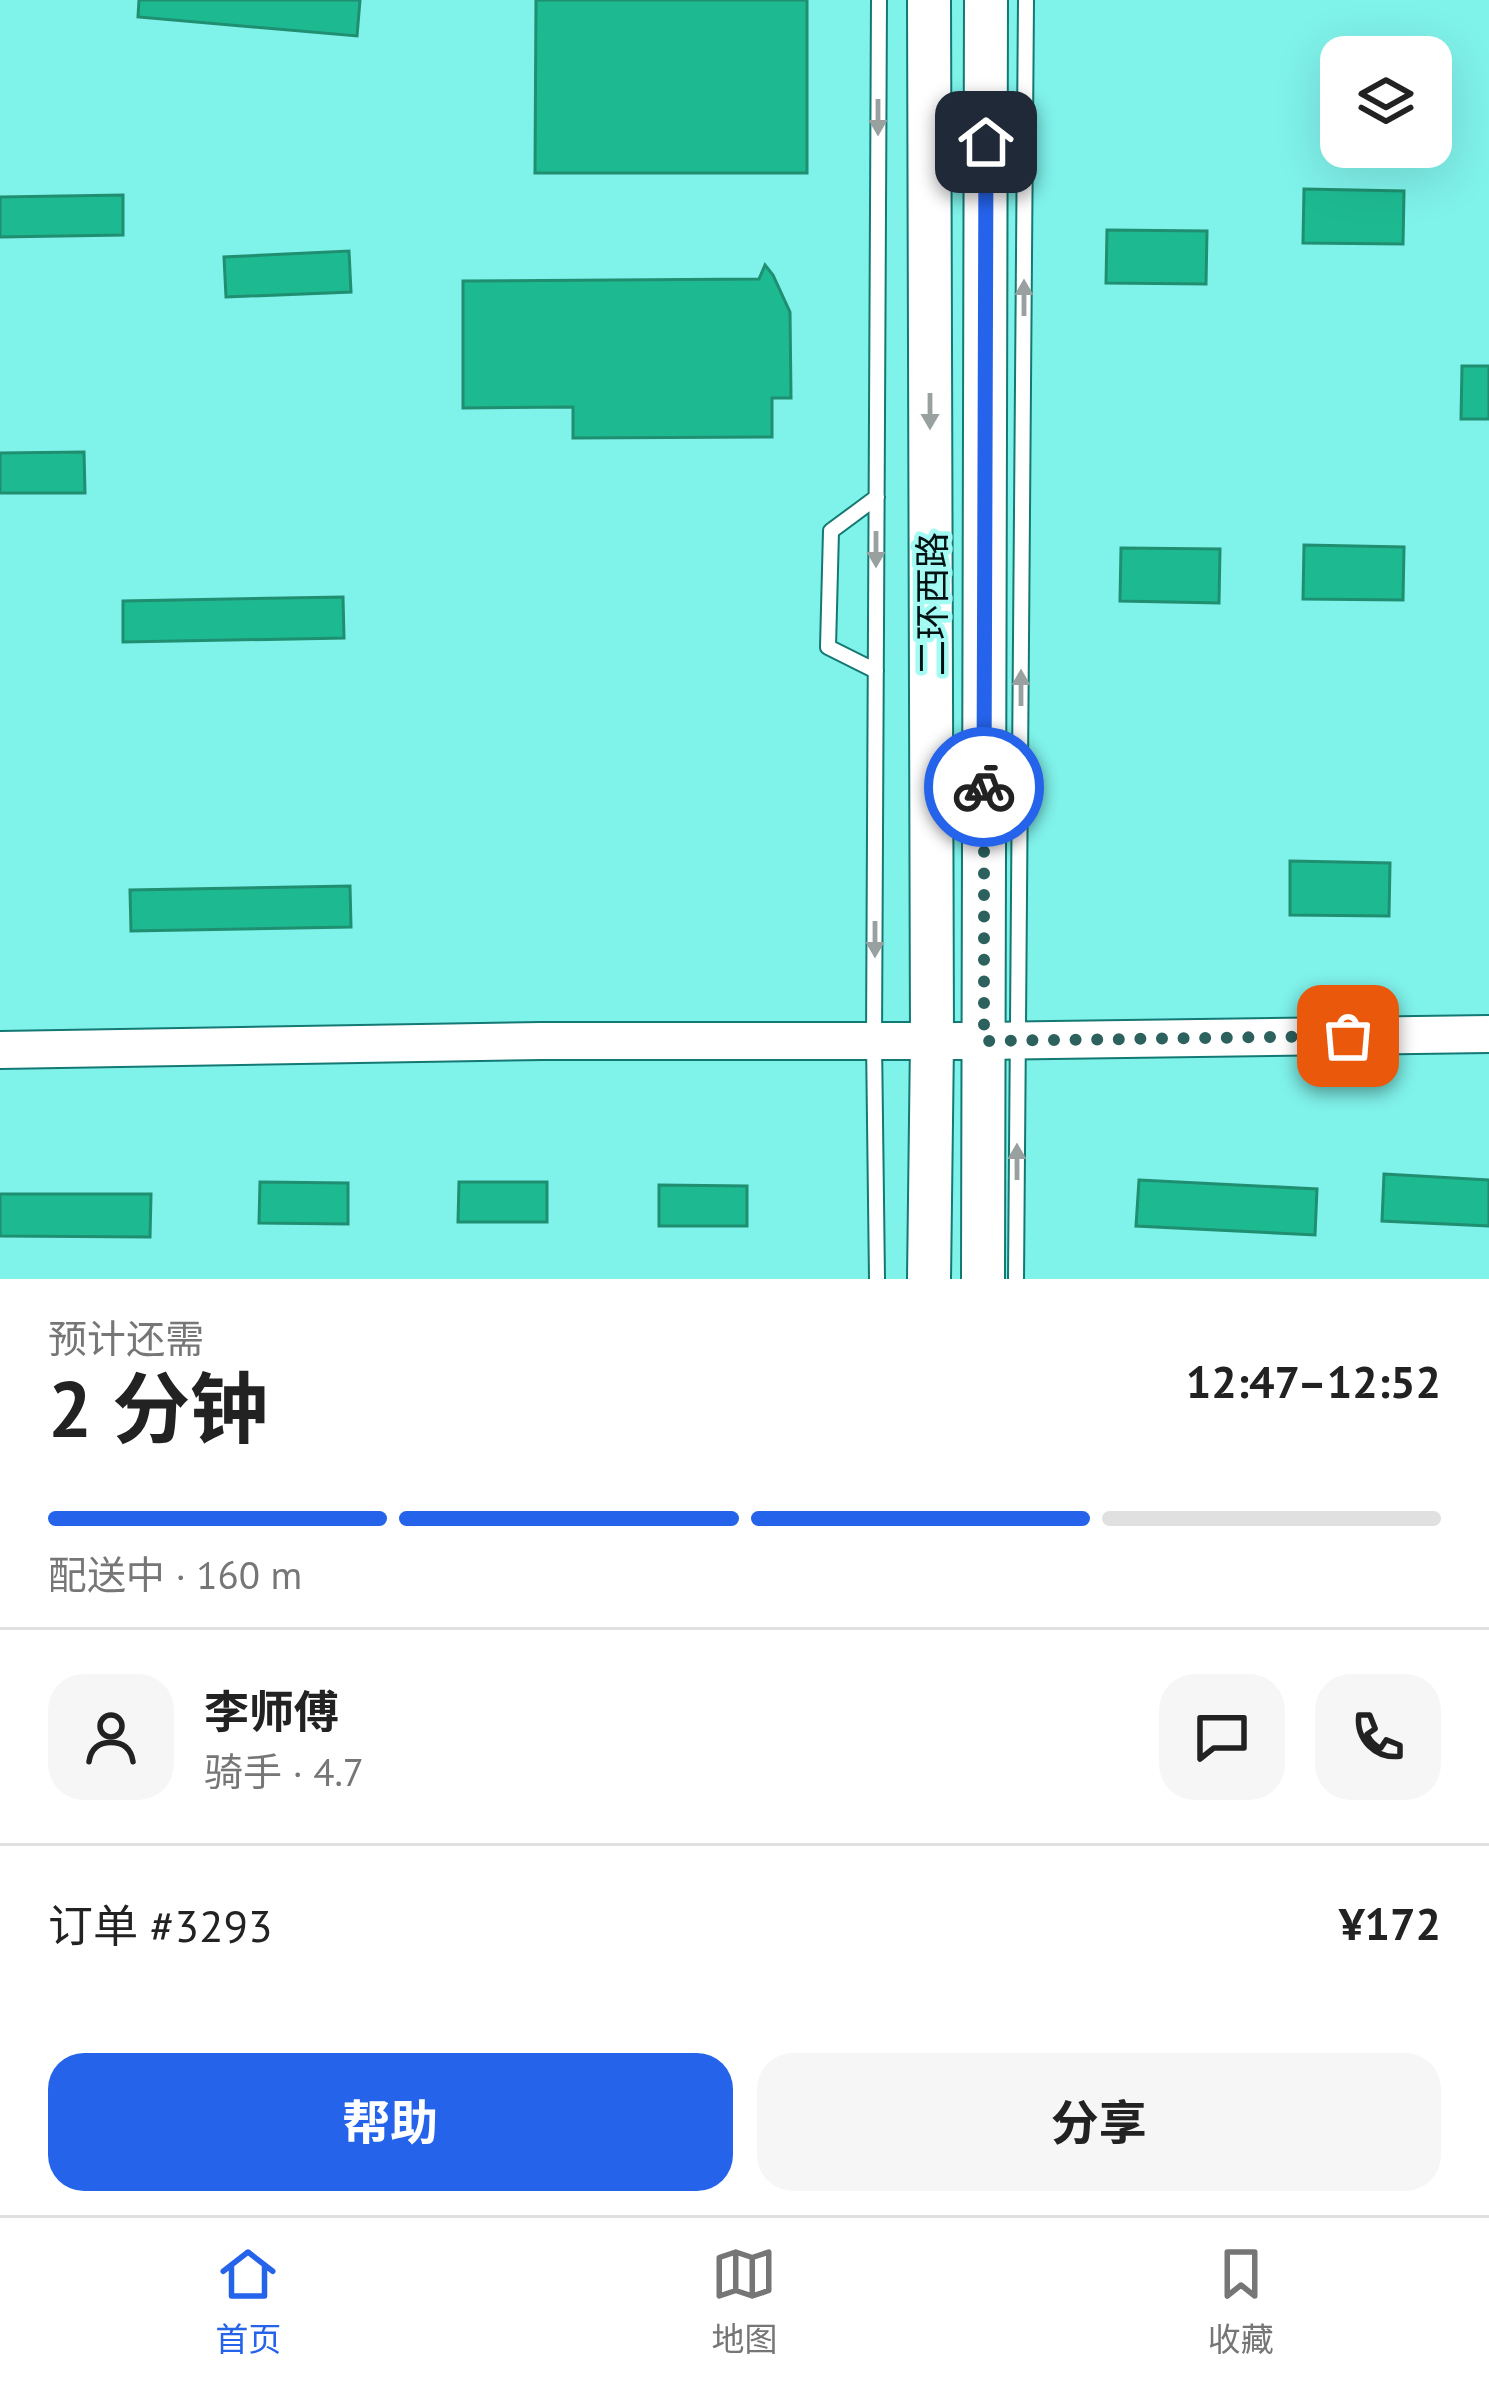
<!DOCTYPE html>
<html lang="zh">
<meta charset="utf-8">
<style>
:root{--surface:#fff;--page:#f6f6f6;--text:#222;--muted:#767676;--line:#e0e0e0;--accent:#2563eb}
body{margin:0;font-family:"PT Sans","Noto Sans SC",sans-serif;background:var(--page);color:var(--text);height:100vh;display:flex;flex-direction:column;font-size:45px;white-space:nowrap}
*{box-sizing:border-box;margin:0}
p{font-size:39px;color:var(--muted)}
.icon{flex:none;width:66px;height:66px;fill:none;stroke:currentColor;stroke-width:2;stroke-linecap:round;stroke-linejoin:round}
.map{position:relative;height:1279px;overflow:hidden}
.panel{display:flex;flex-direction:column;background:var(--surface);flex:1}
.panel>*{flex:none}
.controls{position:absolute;left:1320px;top:36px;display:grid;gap:24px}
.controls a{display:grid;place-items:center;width:132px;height:132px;border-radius:24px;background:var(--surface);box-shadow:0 12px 48px #0002;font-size:60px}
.pin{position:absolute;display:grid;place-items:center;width:102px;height:102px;color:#fff;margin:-51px;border-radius:24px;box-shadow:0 6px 18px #0006}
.courier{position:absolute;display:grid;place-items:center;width:120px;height:120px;margin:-60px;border:9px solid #2563eb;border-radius:50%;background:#fff;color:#222;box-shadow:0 3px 15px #0007}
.headline em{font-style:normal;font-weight:700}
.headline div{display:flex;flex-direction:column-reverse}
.headline{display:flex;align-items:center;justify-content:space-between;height:204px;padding:0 48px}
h1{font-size:78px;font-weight:700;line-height:90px}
.bar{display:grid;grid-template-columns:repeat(4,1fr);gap:18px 12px;align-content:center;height:144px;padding:0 48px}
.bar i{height:15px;border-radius:9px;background:var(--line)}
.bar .on{background:var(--accent)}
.bar p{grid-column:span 4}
.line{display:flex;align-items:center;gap:30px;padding:0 48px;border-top:3px solid var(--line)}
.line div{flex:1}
.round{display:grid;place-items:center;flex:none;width:126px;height:126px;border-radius:36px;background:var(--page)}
.primary-button{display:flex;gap:24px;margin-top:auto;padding:24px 48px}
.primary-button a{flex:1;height:138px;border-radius:36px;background:var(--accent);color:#fff;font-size:48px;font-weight:700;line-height:138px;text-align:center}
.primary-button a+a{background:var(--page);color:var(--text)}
.dock{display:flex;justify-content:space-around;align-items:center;height:168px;border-top:3px solid var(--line);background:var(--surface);font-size:33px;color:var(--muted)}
.dock a{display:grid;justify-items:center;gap:6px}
.dock .on{color:var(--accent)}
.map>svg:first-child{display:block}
.building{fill:#1dba92;stroke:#208e70;stroke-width:3}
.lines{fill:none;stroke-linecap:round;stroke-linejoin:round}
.lane-casing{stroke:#147873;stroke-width:18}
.secondary-casing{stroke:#147873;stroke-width:40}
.primary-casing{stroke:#147873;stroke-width:46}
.lane{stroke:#fff;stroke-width:14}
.secondary{stroke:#fff;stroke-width:36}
.primary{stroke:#fff;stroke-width:42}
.oneway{fill:#99a1a0}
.done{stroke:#2c615e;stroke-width:12;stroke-dasharray:0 21.6}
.route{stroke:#2563eb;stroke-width:15}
.labels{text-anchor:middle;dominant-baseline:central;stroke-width:9;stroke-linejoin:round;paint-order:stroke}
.street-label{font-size:36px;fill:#001312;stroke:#a4fbf4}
</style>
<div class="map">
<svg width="1489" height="1279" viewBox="0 0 1489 1279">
<rect width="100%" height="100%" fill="#7ff2ea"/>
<!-- building -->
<path class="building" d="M139,0H360L357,36L138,17Z
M536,0H807V173H535Z
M1304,189L1404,191L1403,244L1303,243Z
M123,195V235L0,237V197Z
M1107,230L1207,231L1206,284L1106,283Z
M349,251L351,292L226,297L224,257Z
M765,265L773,275L790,312L791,398H772V437L573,438V407L463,408V281L759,279Z
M1462,366H1489V419H1461Z
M84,452L85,493H0V453Z
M1304,545L1404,547L1403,600L1303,599Z
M1121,548L1220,549L1219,603L1120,601Z
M343,597L344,638L123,642V601Z
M1290,861L1390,863L1389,916L1290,915Z
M350,886L351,927L131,931L130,890Z
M1384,1174L1489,1180V1226L1382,1221Z
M1139,1180L1317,1189L1315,1235L1136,1226Z
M260,1182L348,1183V1224L259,1223Z
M459,1182H547V1222H458Z
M659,1185L747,1186V1226H659Z
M0,1194H151L150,1237L0,1236Z"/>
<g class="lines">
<!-- lane casing -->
<g class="lane-casing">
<path id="lane" d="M876,671L828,647L831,531L877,497
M877,1279L874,1041L879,0
M1016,1279L1026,0"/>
</g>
<!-- secondary casing -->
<g class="secondary-casing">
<path id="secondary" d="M0,1050L542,1041H984L1489,1034"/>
</g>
<!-- primary casing -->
<g class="primary-casing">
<path id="primary" d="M929,1279L932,1041L929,0
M983,1279L986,0"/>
</g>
<!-- lane -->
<use href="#lane" class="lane"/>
<!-- secondary -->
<use href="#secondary" class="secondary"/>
<!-- primary -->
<use href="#primary" class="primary"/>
</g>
<!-- one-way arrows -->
<defs><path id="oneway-solid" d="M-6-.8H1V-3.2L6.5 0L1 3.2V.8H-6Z" transform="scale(3)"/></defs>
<g class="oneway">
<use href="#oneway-solid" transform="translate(878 117) rotate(90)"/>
<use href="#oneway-solid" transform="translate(1024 298) rotate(-90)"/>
<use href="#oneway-solid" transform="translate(930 411) rotate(90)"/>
<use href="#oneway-solid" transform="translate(876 549) rotate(90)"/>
<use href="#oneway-solid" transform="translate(1021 688) rotate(-90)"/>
<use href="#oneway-solid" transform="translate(875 939) rotate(90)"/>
<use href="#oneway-solid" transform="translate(1017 1162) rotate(-90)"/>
</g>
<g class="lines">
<!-- done -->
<path class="done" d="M984,787V1041L1348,1036"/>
<!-- route -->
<path class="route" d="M984,787L986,142"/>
</g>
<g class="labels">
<!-- street labels -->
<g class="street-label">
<text transform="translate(931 604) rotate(-90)">二环西路</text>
</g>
</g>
</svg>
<div class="controls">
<a><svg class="icon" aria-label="layers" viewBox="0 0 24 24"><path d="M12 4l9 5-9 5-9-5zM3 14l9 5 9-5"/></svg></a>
</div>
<div class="pin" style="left:1348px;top:1036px;background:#ea580c"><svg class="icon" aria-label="bag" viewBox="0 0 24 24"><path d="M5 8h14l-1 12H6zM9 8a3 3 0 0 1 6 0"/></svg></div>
<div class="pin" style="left:986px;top:142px;background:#1f2937"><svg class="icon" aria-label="home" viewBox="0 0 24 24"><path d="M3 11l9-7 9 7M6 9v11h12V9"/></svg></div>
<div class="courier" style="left:984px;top:787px"><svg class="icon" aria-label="bike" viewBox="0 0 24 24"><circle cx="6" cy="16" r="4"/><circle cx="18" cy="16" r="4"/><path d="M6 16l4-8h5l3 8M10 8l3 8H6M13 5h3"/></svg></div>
</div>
<section class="panel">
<div class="headline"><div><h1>2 分钟</h1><p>预计还需</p></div><em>12:47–12:52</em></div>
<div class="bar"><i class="on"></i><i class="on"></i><i class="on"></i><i></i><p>配送中 · 160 m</p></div>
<div class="line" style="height:216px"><a class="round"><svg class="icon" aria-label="person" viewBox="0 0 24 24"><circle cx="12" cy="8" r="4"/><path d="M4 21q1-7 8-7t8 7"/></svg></a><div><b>李师傅</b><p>骑手 · 4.7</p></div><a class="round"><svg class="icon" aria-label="chat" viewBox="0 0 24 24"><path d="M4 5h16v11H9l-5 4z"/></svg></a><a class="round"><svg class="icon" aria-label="phone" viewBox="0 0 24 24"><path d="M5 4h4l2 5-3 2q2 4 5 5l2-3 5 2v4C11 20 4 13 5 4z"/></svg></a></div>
<div class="line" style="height:156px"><div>订单 #3293</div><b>¥172</b></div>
<div class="primary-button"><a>帮助</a><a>分享</a></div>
</section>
<nav class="dock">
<a class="on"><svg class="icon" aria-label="home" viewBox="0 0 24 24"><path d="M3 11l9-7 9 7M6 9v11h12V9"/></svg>首页</a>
<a><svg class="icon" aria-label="map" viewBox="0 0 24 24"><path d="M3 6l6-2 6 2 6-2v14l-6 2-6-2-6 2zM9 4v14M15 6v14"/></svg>地图</a>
<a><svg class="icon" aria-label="saved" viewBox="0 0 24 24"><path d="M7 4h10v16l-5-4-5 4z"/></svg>收藏</a>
</nav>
